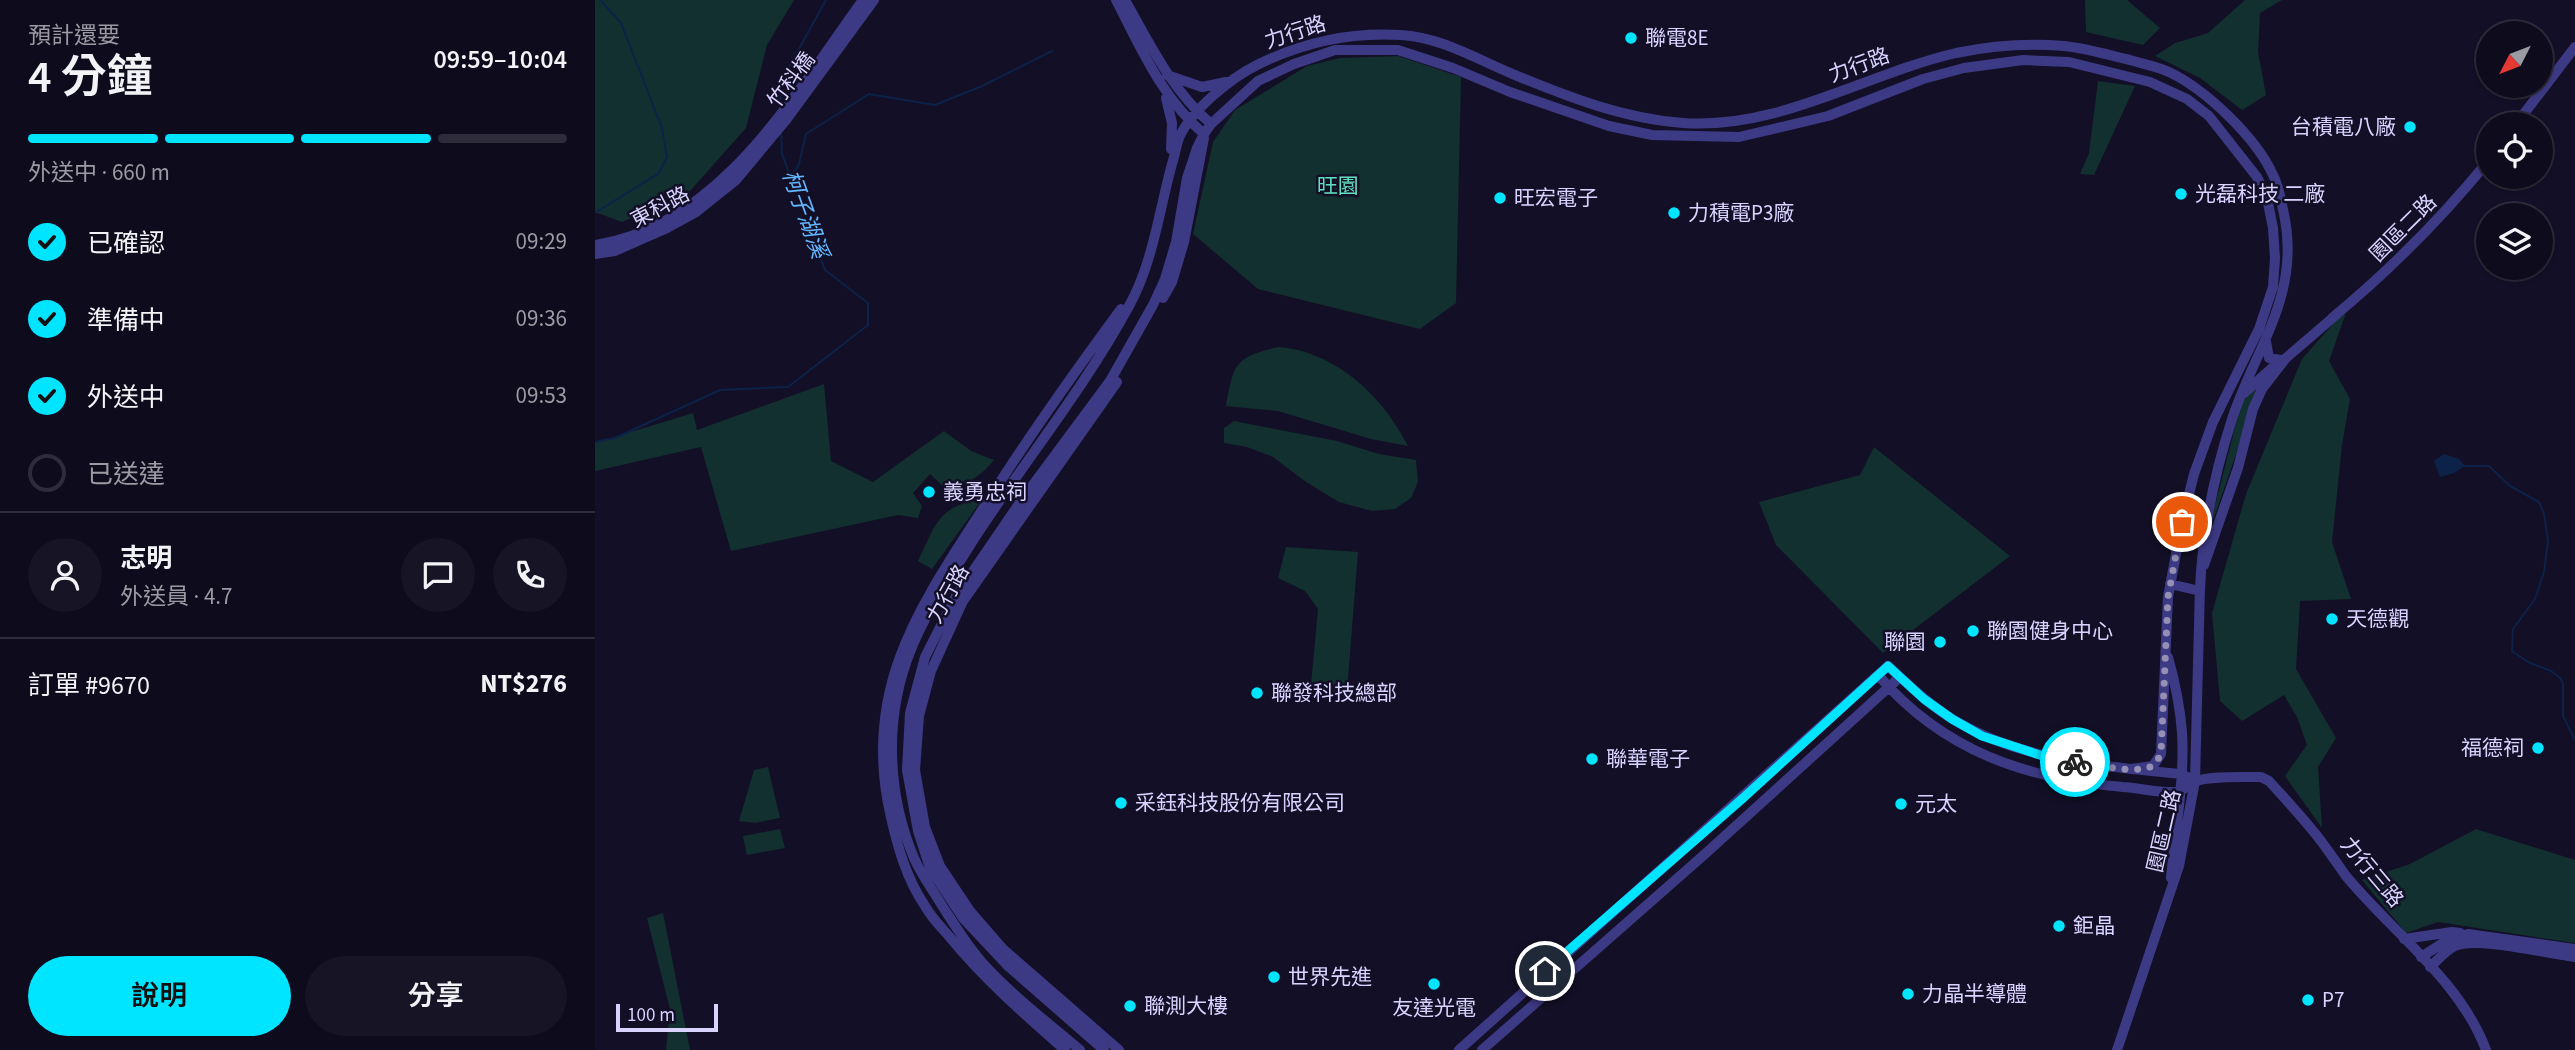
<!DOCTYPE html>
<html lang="zh-TW">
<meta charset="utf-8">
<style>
:root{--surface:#0e0b1c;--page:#171425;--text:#f1f3f6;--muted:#9b9ba3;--line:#2e2b3b;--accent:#00e5ff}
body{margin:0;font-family:"Source Sans 3","Noto Sans TC",sans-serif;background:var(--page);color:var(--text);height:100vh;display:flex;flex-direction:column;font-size:26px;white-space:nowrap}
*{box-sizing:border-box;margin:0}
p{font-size:23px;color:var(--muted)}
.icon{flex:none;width:38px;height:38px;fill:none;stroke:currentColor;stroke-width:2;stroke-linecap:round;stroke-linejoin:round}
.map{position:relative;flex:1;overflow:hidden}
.panel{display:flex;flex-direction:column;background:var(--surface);width:595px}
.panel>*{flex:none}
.needle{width:46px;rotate:228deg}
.fabs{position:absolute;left:1881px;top:21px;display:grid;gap:14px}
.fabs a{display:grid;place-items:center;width:77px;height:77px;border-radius:50%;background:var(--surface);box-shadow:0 2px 5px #0004,0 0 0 2px var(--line);font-size:35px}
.scale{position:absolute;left:21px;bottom:18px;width:102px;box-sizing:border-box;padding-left:7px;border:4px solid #d9d4ff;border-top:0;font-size:19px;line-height:24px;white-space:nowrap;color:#d9d4ff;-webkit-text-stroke:5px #130f26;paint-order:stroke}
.pin{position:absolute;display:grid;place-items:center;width:60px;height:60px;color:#fff;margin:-30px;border:4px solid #fff;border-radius:50%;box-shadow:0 2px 7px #0007}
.courier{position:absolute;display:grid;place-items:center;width:70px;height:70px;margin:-35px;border:5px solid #00e5ff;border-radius:50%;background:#fff;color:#222;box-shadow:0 2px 9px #0007}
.headline em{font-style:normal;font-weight:600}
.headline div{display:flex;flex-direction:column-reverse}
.headline{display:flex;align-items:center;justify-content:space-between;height:119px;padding:0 28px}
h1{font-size:46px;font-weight:600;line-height:52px}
.bar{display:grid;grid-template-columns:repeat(4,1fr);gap:10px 7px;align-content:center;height:84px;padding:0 28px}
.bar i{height:9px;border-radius:5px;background:var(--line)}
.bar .on{background:var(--accent)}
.bar p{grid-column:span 4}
.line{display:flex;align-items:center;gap:18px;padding:0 28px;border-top:2px solid var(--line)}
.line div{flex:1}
.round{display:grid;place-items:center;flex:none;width:74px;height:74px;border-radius:37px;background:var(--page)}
ol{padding:0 28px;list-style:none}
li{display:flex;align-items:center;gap:21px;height:77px}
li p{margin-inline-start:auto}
li .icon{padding:7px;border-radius:50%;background:var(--accent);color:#111;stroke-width:4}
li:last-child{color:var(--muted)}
li i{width:38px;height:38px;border:4px solid var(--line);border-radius:50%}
.cta{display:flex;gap:14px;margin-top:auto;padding:14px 28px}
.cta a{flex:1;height:80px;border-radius:42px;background:var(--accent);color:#111;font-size:28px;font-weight:600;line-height:80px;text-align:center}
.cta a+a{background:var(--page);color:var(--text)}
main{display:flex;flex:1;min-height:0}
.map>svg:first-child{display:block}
.green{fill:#12302f}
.water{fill:#0c2248}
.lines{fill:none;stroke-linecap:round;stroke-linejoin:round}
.stream{stroke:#0c2248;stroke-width:2}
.tertiary{stroke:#3d3a85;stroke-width:10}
.done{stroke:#948fb3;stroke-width:7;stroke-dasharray:0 12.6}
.route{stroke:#00e5ff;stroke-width:9}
.poi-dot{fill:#00e5ff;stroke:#130f26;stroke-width:2.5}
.labels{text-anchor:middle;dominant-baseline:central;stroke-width:5;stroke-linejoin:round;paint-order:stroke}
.street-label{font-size:21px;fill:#d9d4ff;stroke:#130f26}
.poi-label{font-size:21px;fill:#d9d4ff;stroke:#130f26;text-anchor:start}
.park-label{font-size:21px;fill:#5fe0c0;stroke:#130f26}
.water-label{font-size:23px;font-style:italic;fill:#62b6ff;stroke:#130f26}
</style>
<main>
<section class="panel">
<div class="headline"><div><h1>4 分鐘</h1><p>預計還要</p></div><em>09:59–10:04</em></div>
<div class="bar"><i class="on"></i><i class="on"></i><i class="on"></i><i></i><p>外送中 · 660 m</p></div>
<ol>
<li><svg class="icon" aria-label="check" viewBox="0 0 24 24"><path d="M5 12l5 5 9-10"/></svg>已確認<p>09:29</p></li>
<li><svg class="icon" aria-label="check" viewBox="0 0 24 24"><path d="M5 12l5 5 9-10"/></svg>準備中<p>09:36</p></li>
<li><svg class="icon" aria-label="check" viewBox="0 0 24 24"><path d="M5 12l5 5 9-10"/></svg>外送中<p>09:53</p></li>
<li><i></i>已送達</li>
</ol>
<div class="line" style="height:126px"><a class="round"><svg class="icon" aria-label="person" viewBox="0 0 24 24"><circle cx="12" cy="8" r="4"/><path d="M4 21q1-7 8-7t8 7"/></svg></a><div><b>志明</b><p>外送員 · 4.7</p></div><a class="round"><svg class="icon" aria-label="chat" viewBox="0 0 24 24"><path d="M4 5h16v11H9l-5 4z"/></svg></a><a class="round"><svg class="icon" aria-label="phone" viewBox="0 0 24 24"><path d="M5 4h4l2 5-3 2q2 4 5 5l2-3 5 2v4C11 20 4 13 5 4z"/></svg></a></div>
<div class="line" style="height:91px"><div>訂單 #9670</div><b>NT$276</b></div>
<div class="cta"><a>說明</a><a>分享</a></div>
</section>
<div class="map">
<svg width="1980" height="1050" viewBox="0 0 1980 1050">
<rect width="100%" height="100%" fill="#130f26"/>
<!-- green -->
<path class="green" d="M0,0H199L172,45L151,128L95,191L27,222L0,212Z
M1490,0H1532L1565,28L1548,45L1491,32Z
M1650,0H1687L1665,13L1663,52L1671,95L1647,110L1605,78L1560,56L1580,43L1613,33Z
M803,56L866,77L861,303L825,329L663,289L598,234L618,142L640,110L712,66L745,58Z
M1503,81L1540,86L1499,175L1485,174L1494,153Z
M1753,307L1734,361L1755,399L1747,445L1737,542L1756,599L1705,601L1701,669L1741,738L1723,767L1727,828L1690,776L1712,745L1702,717L1689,695L1647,721L1625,701L1617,613L1651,494L1707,359Z
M683,347C740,351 788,396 813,446L776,439L683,411L631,406C639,363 639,358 683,347Z
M1666,382L1611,541L1647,400Z
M229,384L236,461L278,482L349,431L376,451L399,460C385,477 373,484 351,489L335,474L318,493L327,506L323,518L303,515L136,551L106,447L0,471V443L98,413L102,430Z
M639,421L742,441L784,454L821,460L823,482L816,498L800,509L777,511L744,502L711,482L678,457L652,447L629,443V428Z
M1279,447L1415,556L1288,653L1181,545L1164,502L1265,475Z
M386,501L337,569L323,561C339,528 344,503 386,501Z
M691,547L763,552L752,692L748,693L746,699L715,695L723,609L710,591L683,578Z
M173,767L185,818L160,823L144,821L159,770Z
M185,829L190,848L152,855L148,836Z
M1881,829L1980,860V943L1843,922L1811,933L1767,880L1815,864Z
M68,913L95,1050H71L75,1009L52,918Z"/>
<!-- water -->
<path class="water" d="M1849,454L1864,459L1870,466L1859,473L1845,477L1839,461Z"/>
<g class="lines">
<!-- stream -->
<path class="stream" d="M185,106V83L231,0
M196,177L204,164L211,134L274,94L340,105L387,86L457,51
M0,213L64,173L72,157L67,128L26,23L5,0
M0,442L20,438L125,390L193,387L273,325V303L230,270L187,154L186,132
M1869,466H1894L1915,486L1944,502L1949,514L1953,541L1949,572L1940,599L1918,629L1917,651L1933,662L1956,671L1965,678L1968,683V716L1980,740"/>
<!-- tertiary -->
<path class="tertiary" d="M521,0C546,48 567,98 609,134
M530,0C556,46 576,89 616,124
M572,75L607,87L631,82
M571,98L577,123L576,149
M1921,124L1980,47
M0,245C125,227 200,93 268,0
M0,254L20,251L70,229L101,212L141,180L191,120L279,0
M568,298L577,282L589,242L609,138
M1737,318C1795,270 1846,219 1894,160
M1671,341L1674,358L1686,360
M522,382L368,601L336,671L324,716L320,770L330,827L345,866L375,911L408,949L524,1050
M1649,393L1677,368
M1609,565L1643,468L1658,409L1667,389L1691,358L1741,315
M1575,584L1605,591
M1573,657C1580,682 1585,706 1587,732C1590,780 1580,830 1576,878
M1283,675C1348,751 1431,779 1528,787C1545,788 1564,793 1581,792C1588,791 1593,785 1599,782C1612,776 1642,777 1658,777H1666L1674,781C1692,801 1710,820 1726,841C1735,853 1743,865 1751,876C1797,932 1865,980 1891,1050
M1809,939L1857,932L1865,933
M1826,957L1848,943L1873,934L1980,949
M1835,967C1843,960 1851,950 1860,946C1881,936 1954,954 1980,957
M470,1050C429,1014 388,978 353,935C345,926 336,917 330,906C311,878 302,845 295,813C266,682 330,600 396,496C437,432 481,370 526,309
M485,1050C455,1024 421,999 394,970C375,950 361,927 346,904C337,889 326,874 319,858C291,791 289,714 317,647C332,610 356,576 377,542C428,463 489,389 534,306C558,263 564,211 577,164C580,155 581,146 584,138C596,110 636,78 662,65C706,43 756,32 806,35C846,37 883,60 920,75C973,97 1030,119 1088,123C1184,130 1270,74 1361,53C1395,46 1434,43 1469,46C1491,48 1513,55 1535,60C1548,64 1561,66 1574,72C1610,89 1661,137 1678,175C1684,186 1686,201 1689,214C1706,295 1661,347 1637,419C1619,475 1607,532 1605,591
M509,1050L413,966L368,918L335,868L323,831L312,770L315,713L330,657L361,596L426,501L515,381L558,305L570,279L581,242L592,178L602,148L609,134L616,124L663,81L699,64L740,50H803L858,68L915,92L1014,126L1057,135L1144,137L1233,116L1328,79L1369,68L1428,60L1474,62L1555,82L1592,99L1614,116L1662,177L1672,198L1678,228L1680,258L1678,287L1664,329L1618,422L1599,474L1587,522L1573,597L1566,754L1558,766L1536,769
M864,1050L1293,666C1314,685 1334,705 1359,720C1429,762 1507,766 1586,774L1600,781
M887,1050L1110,854L1305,677
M1522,1050L1584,866L1600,781L1605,586"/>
</g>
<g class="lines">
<!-- done -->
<path class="done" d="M1480,762C1498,764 1538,774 1555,767C1560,765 1563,759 1566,754L1573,597L1587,522"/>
<!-- route -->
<path class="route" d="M950,971L1147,799L1293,666L1329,699L1357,719L1387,736L1460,760L1480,762"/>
</g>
<!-- markers -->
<g class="poi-dot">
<circle cx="1036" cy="38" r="7"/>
<circle cx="1815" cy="127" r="7"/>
<circle cx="1586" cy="194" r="7"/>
<circle cx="905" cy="198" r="7"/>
<circle cx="1079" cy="213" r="7"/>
<circle cx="334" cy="492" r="7"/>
<circle cx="1737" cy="619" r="7"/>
<circle cx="1378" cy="631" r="7"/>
<circle cx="1345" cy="642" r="7"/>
<circle cx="662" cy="693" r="7"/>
<circle cx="1943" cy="748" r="7"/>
<circle cx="997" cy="759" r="7"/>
<circle cx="526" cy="803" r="7"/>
<circle cx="1306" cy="804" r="7"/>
<circle cx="1464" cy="926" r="7"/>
<circle cx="679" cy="977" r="7"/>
<circle cx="839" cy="984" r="7"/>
<circle cx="1313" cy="994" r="7"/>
<circle cx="1713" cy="1000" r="7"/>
<circle cx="535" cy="1006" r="7"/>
</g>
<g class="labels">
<!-- street labels -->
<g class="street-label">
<text transform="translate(700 32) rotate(-18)">力行路</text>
<text transform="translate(1264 65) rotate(-20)">力行路</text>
<text transform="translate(196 80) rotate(-53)">竹科橋</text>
<text transform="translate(65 207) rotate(-28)">東科路</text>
<text transform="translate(1808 228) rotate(-45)">園區二路</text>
<text transform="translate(353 594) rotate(-61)">力行路</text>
<text transform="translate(1569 831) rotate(-77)">園區二路</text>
<text transform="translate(1777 872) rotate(50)">力行三路</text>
</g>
<!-- poi labels -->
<g class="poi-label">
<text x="1050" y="38">聯電8E</text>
<text x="1801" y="127" text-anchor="end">台積電八廠</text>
<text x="1600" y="194">光磊科技 二廠</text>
<text x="919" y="198">旺宏電子</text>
<text x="1093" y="213">力積電P3廠</text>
<text x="348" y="492">義勇忠祠</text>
<text x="1751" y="619">天德觀</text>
<text x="1392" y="631">聯園健身中心</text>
<text x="1331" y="642" text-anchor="end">聯園</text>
<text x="676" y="693">聯發科技總部</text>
<text x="1929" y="748" text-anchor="end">福德祠</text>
<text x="1011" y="759">聯華電子</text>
<text x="540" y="803">采鈺科技股份有限公司</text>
<text x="1320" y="804">元太</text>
<text x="1478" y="926">鉅晶</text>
<text x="693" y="977">世界先進</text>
<text x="1327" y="994">力晶半導體</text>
<text x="1727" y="1000">P7</text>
<text x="549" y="1006">聯測大樓</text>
<text x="839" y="1008" text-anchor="middle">友達光電</text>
</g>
<!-- park labels -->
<g class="park-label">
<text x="743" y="186">旺園</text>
</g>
<!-- water labels -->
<g class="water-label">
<text transform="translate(210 214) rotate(70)">柯子湖溪</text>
</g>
</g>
</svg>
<div class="fabs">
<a><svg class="needle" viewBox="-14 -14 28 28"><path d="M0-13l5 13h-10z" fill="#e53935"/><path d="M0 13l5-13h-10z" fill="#9b9ba3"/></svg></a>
<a><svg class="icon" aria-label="locate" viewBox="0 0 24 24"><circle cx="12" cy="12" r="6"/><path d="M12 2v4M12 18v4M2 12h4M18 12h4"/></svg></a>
<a><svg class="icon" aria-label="layers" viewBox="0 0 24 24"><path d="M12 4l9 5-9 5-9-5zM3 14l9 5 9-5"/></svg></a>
</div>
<div class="scale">100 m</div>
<div class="pin" style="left:1587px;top:522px;background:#ea580c"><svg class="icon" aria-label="bag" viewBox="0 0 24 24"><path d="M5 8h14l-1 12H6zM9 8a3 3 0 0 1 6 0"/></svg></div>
<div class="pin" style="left:950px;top:971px;background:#1f2937"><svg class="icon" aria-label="home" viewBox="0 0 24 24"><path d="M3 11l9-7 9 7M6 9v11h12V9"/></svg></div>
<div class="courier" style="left:1480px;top:762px"><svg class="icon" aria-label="bike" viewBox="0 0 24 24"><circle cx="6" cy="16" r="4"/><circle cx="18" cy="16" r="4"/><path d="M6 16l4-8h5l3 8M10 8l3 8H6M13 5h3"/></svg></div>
</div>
</main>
